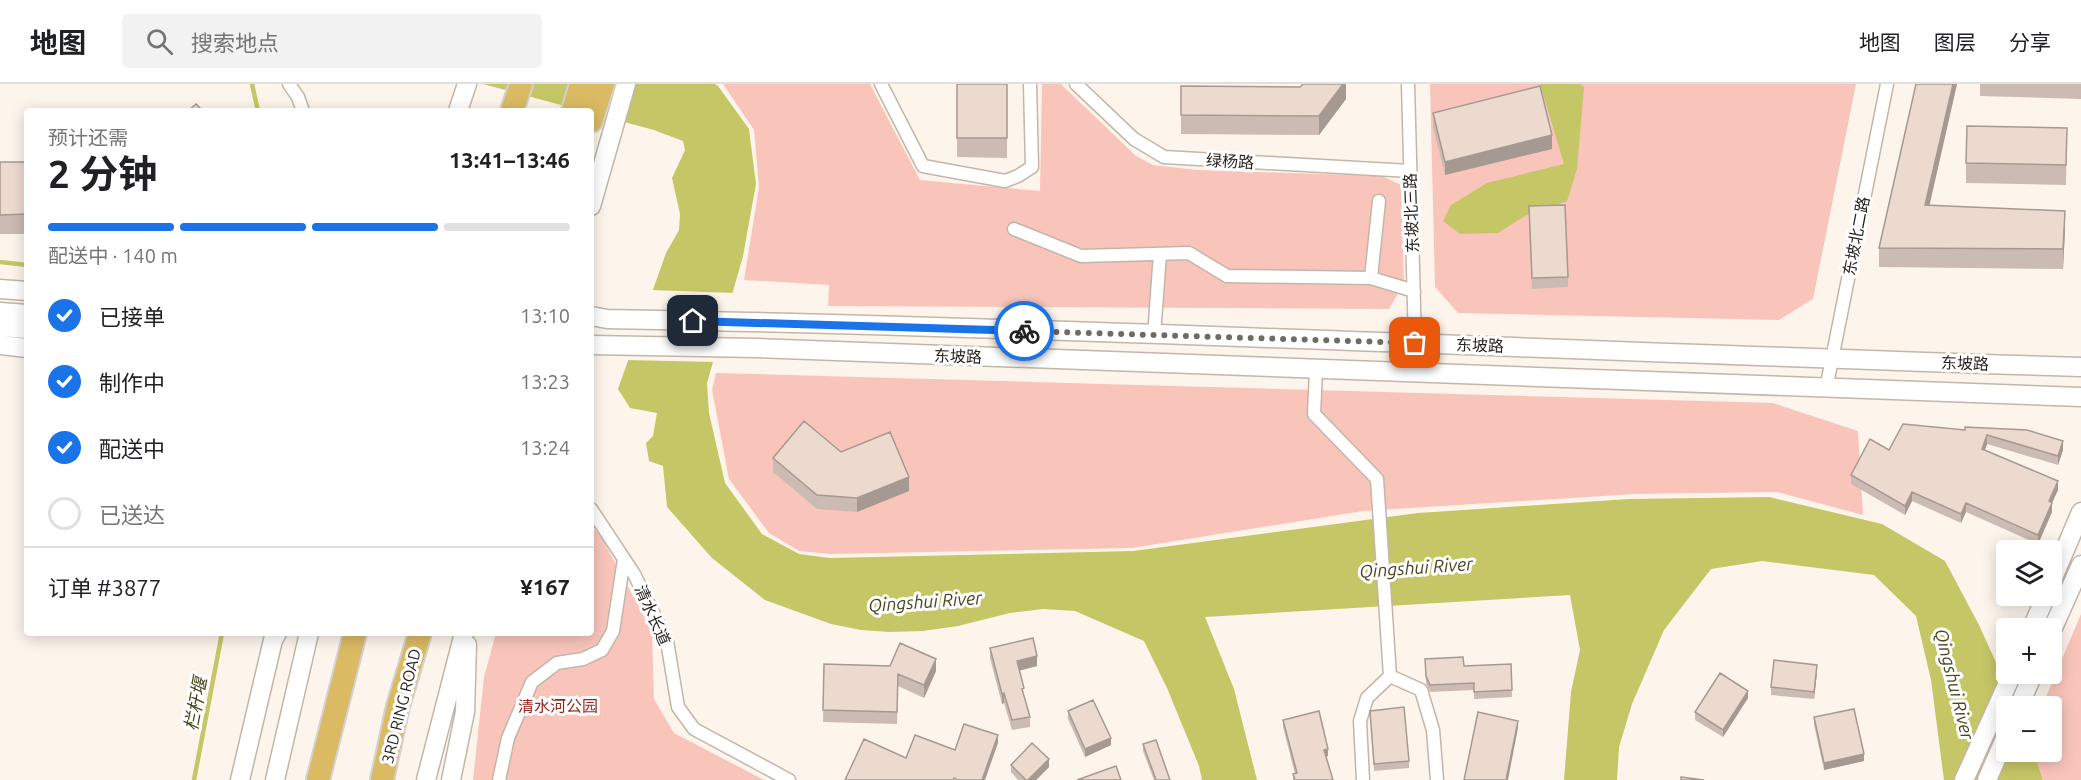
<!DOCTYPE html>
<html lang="zh">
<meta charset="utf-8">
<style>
:root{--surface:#fff;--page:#f2f2f2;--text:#202124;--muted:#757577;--line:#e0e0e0;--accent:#1a73e8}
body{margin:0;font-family:Ubuntu,"Noto Sans SC",sans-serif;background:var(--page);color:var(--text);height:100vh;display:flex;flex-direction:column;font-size:22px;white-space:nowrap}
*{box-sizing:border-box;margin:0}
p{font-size:20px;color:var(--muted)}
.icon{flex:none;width:33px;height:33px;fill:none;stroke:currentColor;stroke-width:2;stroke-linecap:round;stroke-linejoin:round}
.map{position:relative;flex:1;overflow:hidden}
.drawer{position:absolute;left:24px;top:24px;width:570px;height:528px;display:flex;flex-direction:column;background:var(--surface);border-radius:6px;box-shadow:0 3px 15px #0003}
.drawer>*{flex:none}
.controls{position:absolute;left:1996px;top:456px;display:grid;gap:12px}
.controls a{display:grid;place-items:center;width:66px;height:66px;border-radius:6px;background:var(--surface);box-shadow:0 3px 15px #0003;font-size:30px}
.pin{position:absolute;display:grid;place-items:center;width:51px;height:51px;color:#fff;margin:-26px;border-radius:12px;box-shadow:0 3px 9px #0006}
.courier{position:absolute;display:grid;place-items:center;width:60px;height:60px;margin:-30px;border:4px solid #1a73e8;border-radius:50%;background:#fff;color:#222;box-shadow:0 2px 8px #0007}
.head em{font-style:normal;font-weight:700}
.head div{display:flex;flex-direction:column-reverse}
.head{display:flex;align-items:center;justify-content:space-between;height:102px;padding:0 24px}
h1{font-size:39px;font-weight:700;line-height:45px}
.bar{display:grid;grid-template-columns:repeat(4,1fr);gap:9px 6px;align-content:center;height:72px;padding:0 24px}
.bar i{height:8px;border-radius:4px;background:var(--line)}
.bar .active{background:var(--accent)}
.bar p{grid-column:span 4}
.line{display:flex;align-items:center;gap:15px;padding:0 24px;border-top:2px solid var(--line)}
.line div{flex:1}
ol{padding:0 24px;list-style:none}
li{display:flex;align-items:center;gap:18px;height:66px}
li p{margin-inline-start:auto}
li .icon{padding:6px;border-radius:50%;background:var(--accent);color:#fff;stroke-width:4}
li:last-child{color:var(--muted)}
li i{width:33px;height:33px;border:3px solid var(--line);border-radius:50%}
header{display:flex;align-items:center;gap:36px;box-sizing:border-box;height:84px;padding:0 30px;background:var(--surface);border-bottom:2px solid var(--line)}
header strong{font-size:28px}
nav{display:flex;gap:33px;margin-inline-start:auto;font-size:21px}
.search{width:420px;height:54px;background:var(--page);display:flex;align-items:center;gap:15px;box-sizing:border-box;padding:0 21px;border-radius:6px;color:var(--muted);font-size:22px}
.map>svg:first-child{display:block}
.green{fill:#f9c5bb}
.water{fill:#c5c666}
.pier{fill:#fdf5ec}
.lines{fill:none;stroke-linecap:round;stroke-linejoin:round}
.stream{stroke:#c5c666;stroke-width:4.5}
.street-casing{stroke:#c3b6a8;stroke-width:15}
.secondary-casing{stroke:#c3b6a8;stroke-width:21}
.highway-casing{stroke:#d3d2d1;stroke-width:26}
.street{stroke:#fff;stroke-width:12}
.secondary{stroke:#fff;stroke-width:18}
.highway{stroke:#daba63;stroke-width:22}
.wall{fill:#ccbbb2}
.shaded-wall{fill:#a69991}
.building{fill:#eddacf;stroke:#a69991;stroke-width:1.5}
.done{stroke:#706a64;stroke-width:6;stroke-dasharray:0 10.8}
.route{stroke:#1a73e8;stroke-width:8}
.labels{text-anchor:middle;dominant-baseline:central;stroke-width:6;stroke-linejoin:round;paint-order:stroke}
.street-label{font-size:16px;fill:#241f1a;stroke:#fff}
.park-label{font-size:16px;fill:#97281c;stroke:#fff}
.water-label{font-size:18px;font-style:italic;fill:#47481f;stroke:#fff}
</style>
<header>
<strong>地图</strong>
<div class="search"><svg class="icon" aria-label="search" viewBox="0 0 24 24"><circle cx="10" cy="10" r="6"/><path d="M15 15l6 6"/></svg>搜索地点</div>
<nav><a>地图</a><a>图层</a><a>分享</a></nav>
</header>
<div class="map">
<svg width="2081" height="696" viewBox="0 0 2081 696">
<rect width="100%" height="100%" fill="#fdf5ec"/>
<!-- green -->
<path class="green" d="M723,0H870L920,96L1040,107L1042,0H1061L1136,72L1153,81L1198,86L1382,92L1401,101L1404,199L1389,225L828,222L829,201L744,196L759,103L754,46Z
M1430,0H1856L1813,215L1779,236L1458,229L1435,203Z
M716,289L1773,319L1858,347L1863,431L1777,408L1635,410L1363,427L1132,464L830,470L799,467L769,449L729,395L712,306Z
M591,441L603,456L652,547L654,615L674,649L764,696H473L484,593L496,549H591Z
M2081,530V696H2043L2034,668H2052V622H2042Z"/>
<!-- water -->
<path class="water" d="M483,0H715L718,2L749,45L756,100L743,172L707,299L709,329L725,399L762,450L799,470L830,474L1133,467L1418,429L1629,415L1769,413L1882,440L1945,477L1979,541L2016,622H2007V668H2034L2043,696H1944L1931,596L1916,532L1874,491L1762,477L1711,485L1664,546L1632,620L1619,663L1617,696H1564L1571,608L1580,566L1570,511L1205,533L1234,605L1257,696H1202L1199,682L1167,604L1144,557L1075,527L1043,525L1010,529L958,542L923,547L889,548L861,546L831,540L765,516L712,474L667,423L663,382L649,377L646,359L653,352L657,329L630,324L618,305L666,169L679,146L680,130L672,94L685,66L683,57L654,46Z
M1540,0H1580L1584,3L1577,85L1567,117L1525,132L1498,149L1460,150L1443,137L1451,121L1487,99L1564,80Z"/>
<!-- pier -->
<path class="pier" d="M650,206L735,209L716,278L625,276Z"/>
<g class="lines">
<!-- stream -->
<path class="stream" d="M252,0L258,27
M0,178L27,181
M194,696L222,549"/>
<!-- street casing -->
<g class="street-casing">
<path id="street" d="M289,0L298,13L303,27
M881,0L923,82L1005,97L1018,92L1032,83L1030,0
M1076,0L1134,55L1164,73L1410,87
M1408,0L1415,259
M1014,145L1081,172L1189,169L1227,192L1371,194L1414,207
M1371,194L1379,117
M1154,251L1160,170
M1316,286L1314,330L1377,395L1390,592L1367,614L1360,637L1363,696
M1826,305L1887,0
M591,425L634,490L667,557L678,623L694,645L789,696
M1390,592L1421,606L1433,646L1437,696
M499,696L508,654L532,598L557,579L583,575L602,566L613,547L624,475"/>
</g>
<!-- secondary casing -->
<g class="secondary-casing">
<path id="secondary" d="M458,27L467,0
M591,122L626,0
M0,205L27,207
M0,228L27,230
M591,232L607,235C1099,244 1590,268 2081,283
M0,243L27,245
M0,261L27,264
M591,261L756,264L2081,313
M2052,496L2081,428
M2032,544L2046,512
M2052,546L2081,481
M2019,622L2033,590
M240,696L273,556L277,549
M275,696L309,549
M426,696L464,549
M451,696L465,628L467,561
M1964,696L2012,590
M1987,696L2007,650"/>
</g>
<!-- highway casing -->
<g class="highway-casing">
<path id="highway" d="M512,27L521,0
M573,27L581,0
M591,37L603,0
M318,696L355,549
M382,696L398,622L420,549"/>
</g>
<!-- street -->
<use href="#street" class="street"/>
<!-- secondary -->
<use href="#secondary" class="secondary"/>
<!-- highway -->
<use href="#highway" class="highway"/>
</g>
<!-- wall -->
<path class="wall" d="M957,0H1007V74L957,73Z
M1346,0V15L1319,51L1181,50V2L1300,3Z
M1916,0H1957L1929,122L2065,146L2063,185L1879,183V164Z
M1980,0H2081V15L1980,12Z
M1433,29L1552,65L1445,91L1433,43Z
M2067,44L2066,101L1966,99V79Z
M0,78H27V150H0Z
M1529,133L1568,193V203L1532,205Z
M1965,346L2063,366L2058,381L1987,360L1985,366L2058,406L2052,418V428L2038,460L1966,428L1961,439L1912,417L1905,431L1851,400V391L1889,366Z
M841,368L909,407L857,428L817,425L773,388V374Z
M990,564L1037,582L1019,587L1024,613L1030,633V643L1012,646L1004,619L1002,620L990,574Z
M1425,575L1464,582L1511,580L1512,613L1474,615V606L1430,608L1426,599Z
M824,580L936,587L924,614L898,602L897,640L823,638Z
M1817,588L1814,615L1771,611V603Z
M1748,614L1723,653L1695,636V628Z
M1068,627L1111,661L1085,673L1068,635Z
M1370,627L1409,677V684L1374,687Z
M1814,633L1864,677L1824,686L1814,641Z
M1283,636L1328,672L1326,673L1333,696H1293V690H1295L1283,643Z
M1143,660L1170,696H1154L1143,667Z
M1011,681L1049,683L1036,696H1018L1011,688Z"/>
<!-- shaded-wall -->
<path class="shaded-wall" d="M1343,0H1346V15L1319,51V32Z
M1953,0H1957L1925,141V121Z
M1552,51V65L1445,91V78Z
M2065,127V146L2063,185V165Z
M1987,351V360L1982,374V365Z
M2063,357V366L2058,381V372Z
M909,393V407L857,428V414Z
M2058,397V406L2049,426V417Z
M1912,408V417L1905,431V422Z
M1966,419V428L1961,439V430Z
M2052,419V428L2038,460V451Z
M1037,572V582L1017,587V577Z
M936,575V587L924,614V601Z
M1817,581V588L1814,615V608Z
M1748,607V614L1723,653V646Z
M1004,609V619L1002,620V610Z
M1518,637V644L1508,696H1506Z
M998,651V659L985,696H982Z
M1111,654V661L1085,673V665Z
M1328,665V672L1324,673V666Z
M1864,670V677L1824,686V679Z
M1049,675V683L1036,696H1028Z"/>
<!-- building -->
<path class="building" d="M957,0H1007V54H957Z
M1303,0H1343L1319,32L1181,31V2L1300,3Z
M1916,0H1953L1925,121L2065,127L2063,165L1879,164Z
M1540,2L1552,51L1445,78L1433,29Z
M196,20L203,27H188Z
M1967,42L2067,44L2066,81L1966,79Z
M0,78H27V130L0,131Z
M1565,121L1568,193L1532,194L1529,122Z
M804,337L841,368L890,348L909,393L857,414L817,411L773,374Z
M1903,340L1965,346V343L2027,346L2063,357L2058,372L1987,351L1982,365L2058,397L2049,417L2052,419L2038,451L1966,419L1961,430L1912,408L1905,422L1851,391L1870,355L1889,366Z
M1033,554L1037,572L1017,577L1024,604L1022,605L1030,633L1012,636L1004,609L1002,610L990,564Z
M900,559L936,575L924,601L898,590L897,628L823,626L824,580L890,582Z
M1463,573L1464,582L1511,580L1512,606L1474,608V599L1430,601L1426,592L1425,575Z
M1774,576L1817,581L1814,608L1771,603Z
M1720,589L1748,607L1723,646L1695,628Z
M1093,616L1111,654L1085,665L1068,627Z
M1404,623L1409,677L1374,680L1370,627Z
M1854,625L1864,670L1824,679L1814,633Z
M1319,627L1328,665L1324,666L1333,696H1295L1293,690L1297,689L1283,636Z
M1478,628L1518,637L1506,696H1464Z
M964,640L998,651L982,696H958L954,694L953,696H845L864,655L906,674L915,651L955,666Z
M1156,656L1170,696H1156L1143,660Z
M1032,659L1049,675L1028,696H1026L1011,681Z
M1116,682L1121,696H1077Z
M1681,693L1704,696H1681Z"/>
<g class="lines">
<!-- done -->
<path class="done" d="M1024,247L1415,259"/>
<!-- route -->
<path class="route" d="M693,237L1024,247"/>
</g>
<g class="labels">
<!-- street labels -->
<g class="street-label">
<text transform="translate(1230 77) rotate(3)">绿杨路</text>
<text transform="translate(1411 129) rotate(-92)">东坡北三路</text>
<text transform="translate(1856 152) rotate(-79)">东坡北二路</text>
<text transform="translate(1480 261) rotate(2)">东坡路</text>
<text transform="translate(958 272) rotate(2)">东坡路</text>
<text transform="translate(1965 279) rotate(2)">东坡路</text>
<text transform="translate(653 531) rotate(66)">清水长道</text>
<text transform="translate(401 622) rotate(-76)">3RD RING ROAD</text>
</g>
<!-- park labels -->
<g class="park-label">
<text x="558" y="622">清水河公园</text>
</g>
<!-- water labels -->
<g class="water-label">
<text transform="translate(1416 483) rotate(-4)">Qingshui River</text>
<text transform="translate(925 517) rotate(-4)">Qingshui River</text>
<text transform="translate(1955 600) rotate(76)">Qingshui River</text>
<text transform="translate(195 620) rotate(-79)">栏杆堰</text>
</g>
</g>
</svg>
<div class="controls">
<a><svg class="icon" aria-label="layers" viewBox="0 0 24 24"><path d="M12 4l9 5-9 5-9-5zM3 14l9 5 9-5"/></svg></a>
<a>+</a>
<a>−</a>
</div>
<div class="pin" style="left:1415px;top:259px;background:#ea580c"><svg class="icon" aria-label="bag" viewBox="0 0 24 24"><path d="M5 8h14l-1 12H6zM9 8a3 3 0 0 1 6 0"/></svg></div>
<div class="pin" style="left:693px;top:237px;background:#1f2937"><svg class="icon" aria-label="home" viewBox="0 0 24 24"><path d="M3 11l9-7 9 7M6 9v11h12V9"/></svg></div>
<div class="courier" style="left:1024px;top:247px"><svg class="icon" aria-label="bike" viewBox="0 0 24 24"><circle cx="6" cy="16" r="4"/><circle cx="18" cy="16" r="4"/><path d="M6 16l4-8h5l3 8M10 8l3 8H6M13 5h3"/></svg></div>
<section class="drawer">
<div class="head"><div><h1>2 分钟</h1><p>预计还需</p></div><em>13:41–13:46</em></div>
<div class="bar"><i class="active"></i><i class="active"></i><i class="active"></i><i></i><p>配送中 · 140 m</p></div>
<ol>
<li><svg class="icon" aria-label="check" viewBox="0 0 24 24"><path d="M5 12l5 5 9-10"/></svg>已接单<p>13:10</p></li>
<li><svg class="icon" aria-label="check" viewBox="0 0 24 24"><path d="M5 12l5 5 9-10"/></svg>制作中<p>13:23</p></li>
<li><svg class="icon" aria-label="check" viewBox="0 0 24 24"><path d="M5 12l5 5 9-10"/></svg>配送中<p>13:24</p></li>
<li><i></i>已送达</li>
</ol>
<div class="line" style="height:78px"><div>订单 #3877</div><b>¥167</b></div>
</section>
</div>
